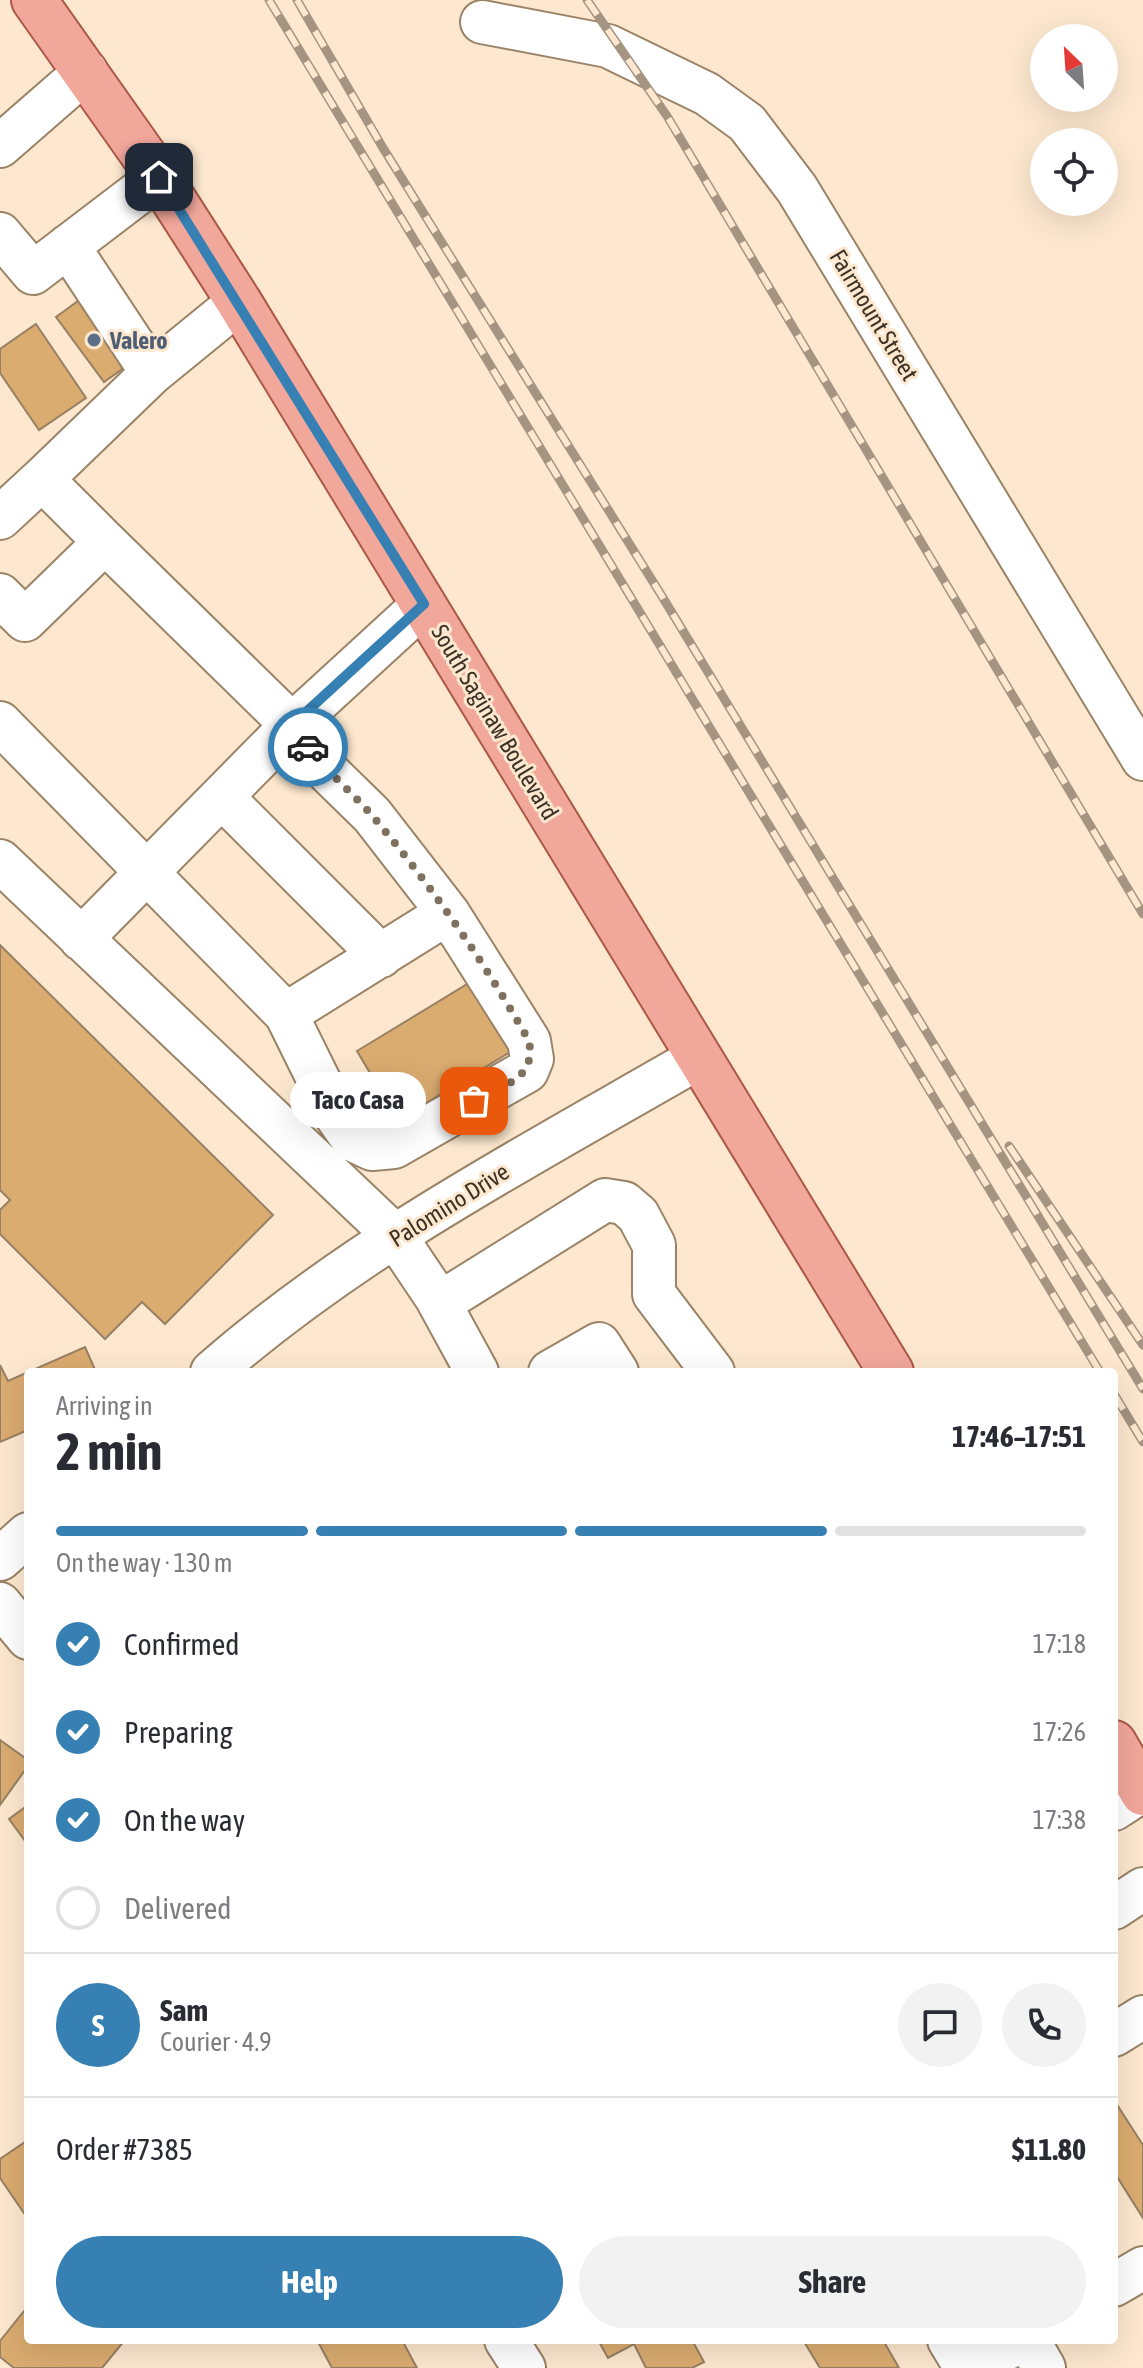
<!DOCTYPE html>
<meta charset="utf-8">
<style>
:root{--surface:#fff;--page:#f2f2f3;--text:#2b2b33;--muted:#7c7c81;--line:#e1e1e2;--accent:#3680b4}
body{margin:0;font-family:"Asap Condensed",sans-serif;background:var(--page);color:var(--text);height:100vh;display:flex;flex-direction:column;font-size:30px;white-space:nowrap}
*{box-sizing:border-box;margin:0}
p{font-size:26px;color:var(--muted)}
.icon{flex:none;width:44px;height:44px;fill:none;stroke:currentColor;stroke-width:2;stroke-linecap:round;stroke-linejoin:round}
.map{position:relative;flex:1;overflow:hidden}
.drawer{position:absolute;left:24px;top:1368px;width:1094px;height:976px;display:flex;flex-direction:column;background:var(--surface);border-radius:8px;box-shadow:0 8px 32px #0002}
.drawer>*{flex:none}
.needle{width:52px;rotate:335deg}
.fabs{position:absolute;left:1030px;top:24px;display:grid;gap:16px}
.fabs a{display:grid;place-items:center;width:88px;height:88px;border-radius:50%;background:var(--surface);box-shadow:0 8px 32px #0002;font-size:40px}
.pin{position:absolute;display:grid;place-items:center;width:68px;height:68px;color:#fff;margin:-34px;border-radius:16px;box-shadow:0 4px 12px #0006}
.courier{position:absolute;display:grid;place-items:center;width:80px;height:80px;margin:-40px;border:6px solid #3680b4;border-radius:50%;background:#fff;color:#222;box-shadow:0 2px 10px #0007}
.bubble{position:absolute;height:56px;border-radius:28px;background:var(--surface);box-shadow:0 8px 32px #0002;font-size:26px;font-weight:700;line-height:56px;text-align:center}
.headline em{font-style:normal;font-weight:700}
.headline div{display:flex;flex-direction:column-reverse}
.headline{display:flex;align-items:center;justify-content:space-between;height:136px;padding:0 32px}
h1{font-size:52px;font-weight:700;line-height:60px}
.bar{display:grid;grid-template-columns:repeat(4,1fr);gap:12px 8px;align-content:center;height:96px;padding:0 32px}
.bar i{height:10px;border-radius:6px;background:var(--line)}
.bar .selected{background:var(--accent)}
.bar p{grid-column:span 4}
.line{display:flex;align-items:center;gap:20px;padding:0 32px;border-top:2px solid var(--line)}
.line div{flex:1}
.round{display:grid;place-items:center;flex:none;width:84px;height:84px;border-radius:42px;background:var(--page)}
ol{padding:0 32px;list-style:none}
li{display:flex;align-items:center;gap:24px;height:88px}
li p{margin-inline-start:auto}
li .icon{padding:8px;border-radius:50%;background:var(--accent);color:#fff;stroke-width:4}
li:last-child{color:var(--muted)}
li i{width:44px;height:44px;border:4px solid var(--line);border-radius:50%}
.cta{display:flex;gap:16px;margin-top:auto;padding:16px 32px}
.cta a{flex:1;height:92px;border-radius:48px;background:var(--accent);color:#fff;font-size:32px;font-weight:700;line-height:92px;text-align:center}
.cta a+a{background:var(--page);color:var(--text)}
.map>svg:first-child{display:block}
.building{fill:#dbac70;stroke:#978064;stroke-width:2}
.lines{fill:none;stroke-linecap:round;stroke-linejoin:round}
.minor-casing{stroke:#9a8366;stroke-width:46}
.major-casing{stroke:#ac5846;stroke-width:48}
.minor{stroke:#fff;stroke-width:42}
.major{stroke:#f2a79b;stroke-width:44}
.rail-casing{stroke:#a49481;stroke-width:9}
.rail{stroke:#fde8cf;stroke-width:6;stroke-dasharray:18;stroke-linecap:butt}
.done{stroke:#7f7160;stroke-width:8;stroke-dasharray:0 14.4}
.route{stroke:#3680b4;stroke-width:10}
.service-dot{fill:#5c6f8a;stroke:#fde8cf;stroke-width:3}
.labels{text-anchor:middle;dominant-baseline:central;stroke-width:6;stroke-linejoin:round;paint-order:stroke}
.street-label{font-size:24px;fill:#3b3125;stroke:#fde8cf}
.service-label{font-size:24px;font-weight:bold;fill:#4e5e75;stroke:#fde8cf;text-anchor:start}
</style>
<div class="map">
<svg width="1143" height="2368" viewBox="0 0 1143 2368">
<rect width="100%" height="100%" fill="#fde8cf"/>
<!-- building -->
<path class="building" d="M85,296L132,362L104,382L56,317Z
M36,324L86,398L39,430L0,373V349Z
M0,945L273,1215L165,1324L142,1302L105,1339L0,1234V1210L10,1200L0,1190Z
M469,983L510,1052L398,1120L357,1051Z
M85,1347L96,1372H28V1430L0,1442V1365L8,1381Z
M0,1740L28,1760V1766L0,1805Z
M28,1805V1845L9,1819Z
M1114,2100L1143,2145V2218L1114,2172Z
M28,2140V2219L0,2178V2159Z
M28,2306V2340H125L102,2368H14L0,2357V2341Z
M317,2340H402L417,2368H332Z
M598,2340H692L704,2362L692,2368H646L634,2344L608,2358Z
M803,2340H883L899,2368H820Z"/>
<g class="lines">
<!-- minor casing -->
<g class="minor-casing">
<path id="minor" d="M482,22L608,46L707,94L747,123L797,189L1143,759
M0,146L86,71
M0,234L33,273L159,177
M68,246L152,373
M42,479L152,373L239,302
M0,518L42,479L105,542
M0,595L25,620L105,542L292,725L327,771L372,815L448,913L529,1041L532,1059L527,1071L394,1147L372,1149L353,1140L337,1117L286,1014L0,723
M222,797L381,956
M0,861L395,1236L436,1297L477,1372
M81,939L292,725L424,604
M286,1014L448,913
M440,1303L605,1200L624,1203L638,1215L654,1245V1294L713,1372
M212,1372C357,1245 532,1154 698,1058
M550,1372L599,1344L617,1372
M0,1559L28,1534
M0,1604L28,1638
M1114,1809L1142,1791
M1114,1908L1143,1889
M1114,2035L1143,2017
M1114,2285L1143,2268
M506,2340L524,2368
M949,2340L966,2368
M1028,2340L1044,2368
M971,2368L1022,2340"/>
</g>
<!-- major casing -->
<g class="major-casing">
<path id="major" d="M34,0L159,177L239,302L891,1372
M1114,1743L1143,1793"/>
</g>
<!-- minor -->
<use href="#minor" class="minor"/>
<!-- major -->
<use href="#major" class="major"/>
<!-- rail casing -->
<g class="rail-casing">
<path id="rail" d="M269,0L1100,1372
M297,0L383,148L660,593L1143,1389
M587,0L667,116L1143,914
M1009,1146L1143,1345
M1114,1394L1143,1442"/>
</g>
<!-- rail -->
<use href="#rail" class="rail"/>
</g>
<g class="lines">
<!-- done -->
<path class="done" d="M308,747C328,773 354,794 375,819C433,888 485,963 529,1041C536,1080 504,1084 474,1101"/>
<!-- route -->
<path class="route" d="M159,177L424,604L292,725L308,747"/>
</g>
<!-- markers -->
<circle class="service-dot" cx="94" cy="340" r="8"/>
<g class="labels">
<!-- street labels -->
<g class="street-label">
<text transform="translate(874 315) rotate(59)">Fairmount Street</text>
<text transform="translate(495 722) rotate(59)">South Saginaw Boulevard</text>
<text transform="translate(449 1205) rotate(-32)">Palomino Drive</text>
</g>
<!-- service labels -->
<g class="service-label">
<text x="110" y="340">Valero</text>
</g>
</g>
</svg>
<div class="fabs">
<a><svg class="needle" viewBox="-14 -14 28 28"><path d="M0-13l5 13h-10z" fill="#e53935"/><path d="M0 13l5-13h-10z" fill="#7c7c81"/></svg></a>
<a><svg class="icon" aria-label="locate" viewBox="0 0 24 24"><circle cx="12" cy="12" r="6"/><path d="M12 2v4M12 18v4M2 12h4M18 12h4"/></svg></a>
</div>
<div class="pin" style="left:474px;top:1101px;background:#ea580c"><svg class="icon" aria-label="bag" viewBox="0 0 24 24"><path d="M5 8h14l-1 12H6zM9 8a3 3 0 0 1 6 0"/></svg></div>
<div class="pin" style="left:159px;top:177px;background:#1f2937"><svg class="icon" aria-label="home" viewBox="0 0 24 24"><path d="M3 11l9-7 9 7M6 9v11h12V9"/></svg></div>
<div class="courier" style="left:308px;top:747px"><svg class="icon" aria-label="car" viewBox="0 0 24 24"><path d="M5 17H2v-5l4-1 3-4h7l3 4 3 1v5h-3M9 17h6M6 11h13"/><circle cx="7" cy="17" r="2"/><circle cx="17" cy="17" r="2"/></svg></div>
<div class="bubble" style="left:290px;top:1072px;width:136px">Taco Casa</div>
<section class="drawer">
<div class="headline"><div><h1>2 min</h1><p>Arriving in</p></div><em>17:46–17:51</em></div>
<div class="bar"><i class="selected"></i><i class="selected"></i><i class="selected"></i><i></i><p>On the way · 130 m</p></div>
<ol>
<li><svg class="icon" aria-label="check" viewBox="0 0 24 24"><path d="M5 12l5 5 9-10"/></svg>Confirmed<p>17:18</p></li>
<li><svg class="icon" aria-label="check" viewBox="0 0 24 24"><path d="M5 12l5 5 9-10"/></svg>Preparing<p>17:26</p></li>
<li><svg class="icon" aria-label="check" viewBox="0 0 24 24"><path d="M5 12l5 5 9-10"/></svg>On the way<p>17:38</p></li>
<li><i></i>Delivered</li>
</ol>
<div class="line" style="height:144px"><b class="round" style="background:var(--accent);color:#fff">S</b><div><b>Sam</b><p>Courier · 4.9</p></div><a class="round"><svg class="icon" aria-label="chat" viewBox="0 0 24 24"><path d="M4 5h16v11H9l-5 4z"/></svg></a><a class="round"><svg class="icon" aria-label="phone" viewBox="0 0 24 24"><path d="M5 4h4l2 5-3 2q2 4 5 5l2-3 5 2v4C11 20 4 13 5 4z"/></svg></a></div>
<div class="line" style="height:104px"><div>Order #7385</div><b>$11.80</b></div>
<div class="cta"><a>Help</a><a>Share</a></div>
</section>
</div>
